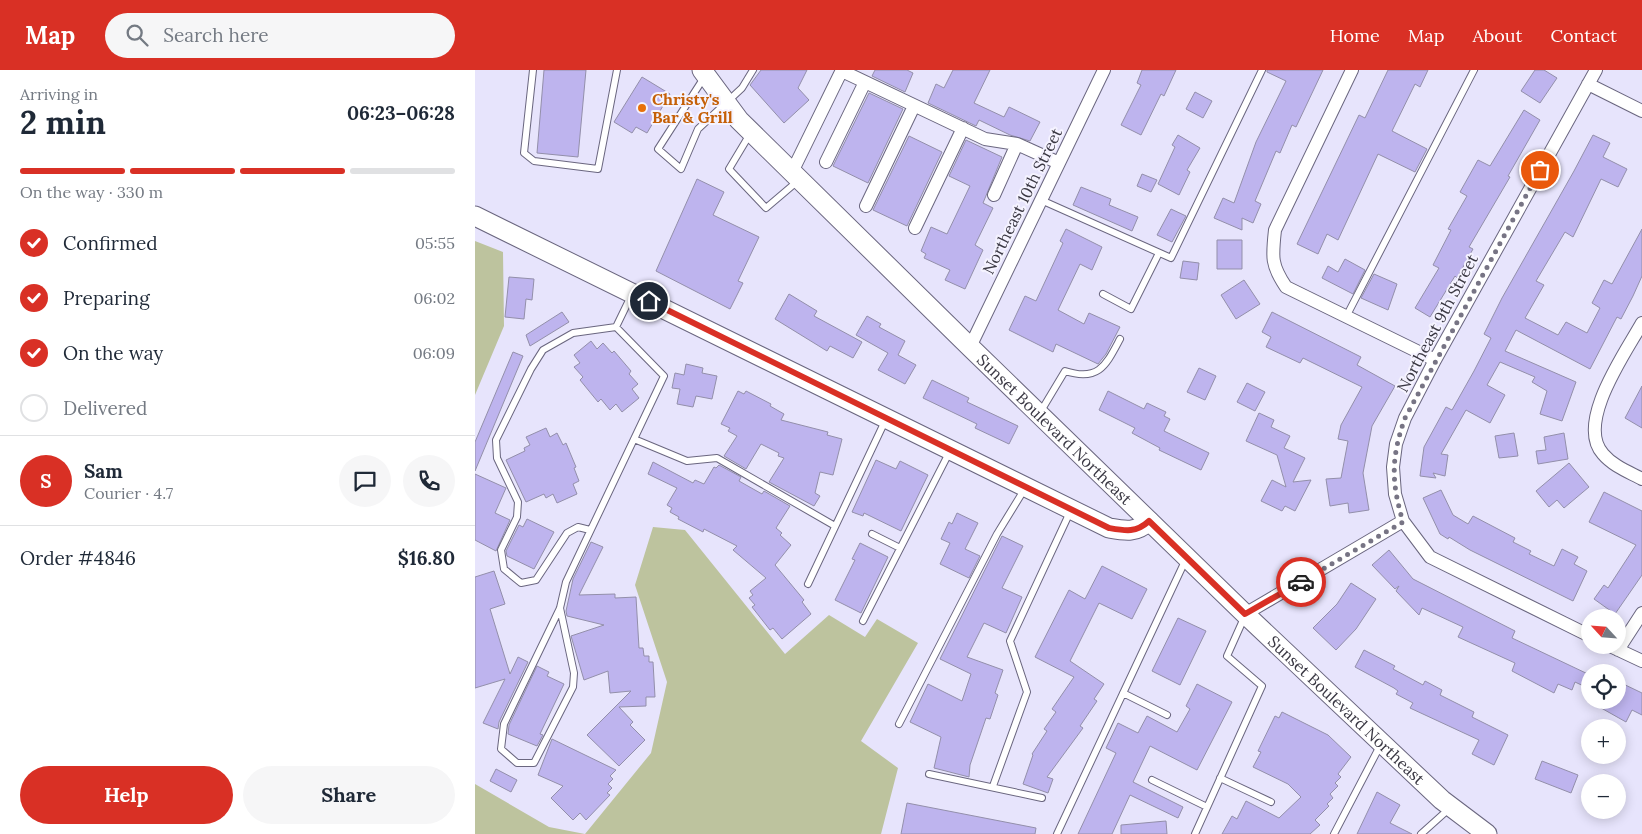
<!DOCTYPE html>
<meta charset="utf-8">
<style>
:root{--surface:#fff;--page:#f6f6f7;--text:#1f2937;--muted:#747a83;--line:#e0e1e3;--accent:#d93025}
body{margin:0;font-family:Lora,serif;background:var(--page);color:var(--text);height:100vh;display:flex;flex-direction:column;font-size:19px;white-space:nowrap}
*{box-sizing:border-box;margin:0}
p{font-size:16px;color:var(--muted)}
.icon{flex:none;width:28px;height:28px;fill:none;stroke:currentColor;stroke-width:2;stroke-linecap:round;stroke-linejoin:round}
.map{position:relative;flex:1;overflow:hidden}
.drawer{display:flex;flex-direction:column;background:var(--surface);width:475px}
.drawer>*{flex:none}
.needle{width:32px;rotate:296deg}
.tools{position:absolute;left:1106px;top:539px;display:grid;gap:10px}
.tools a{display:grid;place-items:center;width:45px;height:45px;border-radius:50%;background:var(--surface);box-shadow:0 2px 12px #0003;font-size:25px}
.pin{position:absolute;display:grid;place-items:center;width:42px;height:42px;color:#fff;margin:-21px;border:2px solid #fff;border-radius:50%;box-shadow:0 1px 5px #0007}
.courier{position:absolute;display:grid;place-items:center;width:50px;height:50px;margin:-25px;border:4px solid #d93025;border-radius:50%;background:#fff;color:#222;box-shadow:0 1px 6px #0007}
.head em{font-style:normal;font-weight:800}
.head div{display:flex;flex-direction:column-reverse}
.head{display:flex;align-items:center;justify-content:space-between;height:85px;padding:0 20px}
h1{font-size:32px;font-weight:800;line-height:38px}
.bar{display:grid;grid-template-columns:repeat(4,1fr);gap:8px 5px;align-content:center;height:60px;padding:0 20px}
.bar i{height:6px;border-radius:4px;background:var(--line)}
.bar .active{background:var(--accent)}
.bar p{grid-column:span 4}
.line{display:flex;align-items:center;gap:12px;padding:0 20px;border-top:1px solid var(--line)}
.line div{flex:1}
.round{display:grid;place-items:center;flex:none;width:52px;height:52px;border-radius:26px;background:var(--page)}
ol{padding:0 20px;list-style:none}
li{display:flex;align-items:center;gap:15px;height:55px}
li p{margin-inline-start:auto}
li .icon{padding:5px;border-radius:50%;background:var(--accent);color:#fff;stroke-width:4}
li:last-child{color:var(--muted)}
li i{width:28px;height:28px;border:2px solid var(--line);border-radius:50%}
.cta{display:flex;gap:10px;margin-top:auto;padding:10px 20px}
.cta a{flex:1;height:58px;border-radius:30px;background:var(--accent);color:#fff;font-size:20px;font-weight:800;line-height:58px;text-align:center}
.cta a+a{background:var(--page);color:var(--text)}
header{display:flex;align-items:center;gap:30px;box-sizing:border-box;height:70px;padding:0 25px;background:var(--accent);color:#fff}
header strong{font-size:24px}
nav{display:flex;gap:28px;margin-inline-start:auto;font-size:18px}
.search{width:350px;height:45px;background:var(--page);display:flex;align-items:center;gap:12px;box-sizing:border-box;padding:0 18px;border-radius:28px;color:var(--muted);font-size:19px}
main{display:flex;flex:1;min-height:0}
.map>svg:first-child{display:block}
.green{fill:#bdc39e}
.building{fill:#beb4ee;stroke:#938faa}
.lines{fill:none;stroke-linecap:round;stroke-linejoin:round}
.lane-casing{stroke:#6a667f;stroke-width:8}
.street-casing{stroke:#6a667f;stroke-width:14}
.secondary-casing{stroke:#6a667f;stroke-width:21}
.lane{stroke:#fff;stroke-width:6}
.street{stroke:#fff;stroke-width:12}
.secondary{stroke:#fff;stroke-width:19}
.done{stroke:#777484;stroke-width:5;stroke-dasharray:0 9}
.route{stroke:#d93025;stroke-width:6}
.food-dot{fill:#e8710a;stroke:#f5f3ff;stroke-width:2}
.labels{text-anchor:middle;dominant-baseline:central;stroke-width:4;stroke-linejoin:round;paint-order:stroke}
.food-label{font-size:16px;font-weight:bold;fill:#c56008;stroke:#f5f3ff;text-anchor:start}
.street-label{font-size:16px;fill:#3a3843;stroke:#f5f3ff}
</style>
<header>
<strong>Map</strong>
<div class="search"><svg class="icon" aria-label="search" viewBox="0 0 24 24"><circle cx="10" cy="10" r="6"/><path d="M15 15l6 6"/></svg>Search here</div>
<nav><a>Home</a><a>Map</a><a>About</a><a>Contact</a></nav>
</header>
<main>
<section class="drawer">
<div class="head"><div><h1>2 min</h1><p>Arriving in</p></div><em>06:23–06:28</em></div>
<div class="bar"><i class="active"></i><i class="active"></i><i class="active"></i><i></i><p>On the way · 330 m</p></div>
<ol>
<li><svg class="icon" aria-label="check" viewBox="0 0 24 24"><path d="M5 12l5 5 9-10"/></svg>Confirmed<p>05:55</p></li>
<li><svg class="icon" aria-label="check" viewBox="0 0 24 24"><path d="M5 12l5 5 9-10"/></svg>Preparing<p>06:02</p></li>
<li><svg class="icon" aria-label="check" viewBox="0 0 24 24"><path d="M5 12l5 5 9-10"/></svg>On the way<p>06:09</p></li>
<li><i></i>Delivered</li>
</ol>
<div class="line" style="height:90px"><b class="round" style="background:var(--accent);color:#fff">S</b><div><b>Sam</b><p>Courier · 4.7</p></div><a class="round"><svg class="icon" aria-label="chat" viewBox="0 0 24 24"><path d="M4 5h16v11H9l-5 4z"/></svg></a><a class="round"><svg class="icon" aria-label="phone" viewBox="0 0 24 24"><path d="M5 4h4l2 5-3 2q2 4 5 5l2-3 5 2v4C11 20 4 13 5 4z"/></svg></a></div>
<div class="line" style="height:65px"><div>Order #4846</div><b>$16.80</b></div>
<div class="cta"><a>Help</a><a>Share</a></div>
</section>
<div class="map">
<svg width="1167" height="764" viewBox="0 0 1167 764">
<rect width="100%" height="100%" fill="#e7e4fc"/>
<!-- green -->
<path class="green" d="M0,171L28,182L29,256L0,325Z
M178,457L210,460L310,584L354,545L390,567L402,549L443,573L386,671L423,698L406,764H110L176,683L192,612L160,515Z
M0,714L74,757L110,764H0Z"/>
<!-- building -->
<path class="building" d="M69,0H111L103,87L62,83Z
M286,0H332L323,18L334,30L309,53L275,15Z
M400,0H432L438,3L430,22L397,6Z
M478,0H515L499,33L529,47L534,37L565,52L555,71L535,65L504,50L501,56L453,33L461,14L469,18Z
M667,0H701L689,26L686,24L666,65L646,55L666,15L662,13Z
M792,0H848L821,57L817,55L805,83L801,81L780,131L786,134L778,153L767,148V160L739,148L748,128L759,133L781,72L811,11L792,2Z
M913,0H953L945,17L940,14L917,61L952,79L940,102L903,84L863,170L852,164L843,184L822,174L884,45L890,48Z
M1060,0H1069L1082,8L1065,33L1046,21Z
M167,7L195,24L172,63L161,57L157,63L139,52Z
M720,22L737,31L728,48L711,39Z
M394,23L428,39L393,113L358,96Z
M1049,40L1065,50L1033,106L1035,107L994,177L998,179L982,208L980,206L955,247L940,238L964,198L958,195L976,160L973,159L992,126L985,122L1003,90L1015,96Z
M703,65L725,78L712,100L715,102L704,125L683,114L700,77L697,75Z
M1118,65L1135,73L1128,87L1152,99L1143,117L1126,109L1098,167L1090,162L1061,211L1069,215L1050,248L1083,265L1091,252L1112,263L1125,238L1117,233L1129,210L1137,214L1167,159V206L1158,226L1146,249L1142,247L1115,299L1041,260L1030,281L1101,312L1087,351L1065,344L1072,321L1057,312L1060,307L1025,292L1012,315L1030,325L1015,353L991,340L966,384L973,385L970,406L958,403L961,408L945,406L949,377L971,337L977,340L999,301L1016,268L1009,264L1027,228L1099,101Z
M434,66L467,82L432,156L398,140Z
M491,70L527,87L508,133L518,138L500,175L508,180L490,219L470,210L475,200L449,188L451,184L446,181L456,157L472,164L495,116L474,106Z
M667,104L682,110L676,122L662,116Z
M222,109L249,122L238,145L284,167L263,211L268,213L255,239L181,201Z
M606,117L636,129L634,135L663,147L657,161L598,135Z
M696,139L711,146L697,172L682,165Z
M591,159L627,177L617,200L605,194L583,240L609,254L614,243L645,257L631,284L623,294L581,274L578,282L534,260L550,226L561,231L588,173L585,171Z
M742,170H767V199H742Z
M870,189L890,200L878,224L847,208L853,196L863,202Z
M708,191L724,193L722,210L705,208Z
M899,204L922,214L913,240L886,228Z
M34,207L59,209L57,230L51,229L49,249L30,247Z
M769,210L785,234L761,249L746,225Z
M314,224L342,241L339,246L387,272L378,288L355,276L352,281L300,249Z
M87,242L94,252L55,276L51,265Z
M797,242L886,287L882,295L920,316L897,356L888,403L894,440L874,443L873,433L855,436L851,409L866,408L873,371L863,369L866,355L887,317L828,288L825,293L791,277L796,267L787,262Z
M392,246L406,254L404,257L430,271L423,285L441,295L430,314L403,300L413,283L381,265Z
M116,271L122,279L128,273L137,283L139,281L156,301L154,304L163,314L157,319L164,328L147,342L141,334L135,340L126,329L123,332L105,310L108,307L99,297L105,293L99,285Z
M38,282L48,286L0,401V372Z
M211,294L228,298L227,303L242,306L237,329L221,326L218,337L202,334L205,319L197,318L200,303L209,305Z
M724,298L741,306L730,330L712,322Z
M457,310L494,328L492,332L543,356L534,374L500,358L502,354L448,328Z
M772,313L790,322L780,341L762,332Z
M1167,316V358L1150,348Z
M263,321L269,324L271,321L296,334L295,336L309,344L306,350L353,362L352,365L367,369L358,405L345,402L340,423L345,426L339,436L294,412L309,388L303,386L304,383L286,374L271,399L249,386L262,366L253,361L255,358L246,354Z
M633,321L669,339L672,333L691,342L689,346L695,349L689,361L734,383L726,400L684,380L685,378L657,363L660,358L624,340Z
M784,343L799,350L796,357L815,366L809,378L830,388L818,412L836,410L820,441L810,436L807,441L786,431L797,410L811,417L802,385L771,371Z
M71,358L75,367L82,363L88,375L91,373L101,397L99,398L104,411L98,414L102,424L82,433L78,424L71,428L69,424L51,432L31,390L50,381L49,378L55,375L51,367Z
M1039,363L1043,386L1024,388L1020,366Z
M1089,363L1093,389L1063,394L1061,381L1071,380L1069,367Z
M401,390L421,399L425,391L453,405L426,461L389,443L388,446L377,442Z
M178,392L218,413L220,410L229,414L239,397L241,398L244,395L266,407L264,411L287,424L289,421L315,436L301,458L307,463L305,465L316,475L300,495L329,530L327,532L336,544L307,569L298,558L295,560L277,537L280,535L274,528L278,525L275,521L291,508L258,480L262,476L229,459L228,462L203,449L204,447L195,442L197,438L192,435L202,418L173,404Z
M1094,393L1114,417L1089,438L1082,430L1074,437L1061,421Z
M0,404L31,418L20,443L35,450L21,481L0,470Z
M966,420L978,445L993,454L998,446L1040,468L1038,472L1056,481L1054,484L1079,496L1087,479L1103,487L1099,494L1112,501L1098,531L995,480L974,467L973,469L965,464L948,428Z
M1129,422L1167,441V505L1140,544L1119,529L1129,515L1133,518L1161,475L1114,452Z
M482,443L503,453L490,479L505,486L494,508L465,494L475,473L466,469L474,452L477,454Z
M52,449L79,462L59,499L32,486L31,481L44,455L48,457Z
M527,466L548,476L527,518L547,527L531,563L509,553L492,587L528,600L520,623L523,625L515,649L511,648L495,695L494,707L459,698L466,667L435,652L453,614L487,631L496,604L465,589Z
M116,472L128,477L104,525L140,524V528L161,527L164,578H168L169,586H174V592H178L180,627H171V636L144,637L158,652L155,655L170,670L144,696L112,665L156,621L135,623L133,601L109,610L96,566L129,555L92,546L91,541L98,509Z
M385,473L413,487L386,543L360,530L380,490L377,489Z
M914,480L938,509L1040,561L1037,568L1115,605V619L1100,612L1097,620L1083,614L1079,623L1037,601L1040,593L983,567L988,557L947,538L944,545L921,521L924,516L920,519L897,495Z
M627,496L672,519L657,549L624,533L595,591L629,614L619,629L622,631L605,656L608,658L572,707L578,709L573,723L548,714L558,685L557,684L572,661L569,659L581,642L577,639L599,607L560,587L594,520L610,529Z
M19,501L30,534L15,539L35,604L43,587L53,592L24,652L23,659L8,653L30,609L0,618V507Z
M876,513L901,529L881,559L861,580L838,558L862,534Z
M703,548L731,561L705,615L677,601Z
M889,580L920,596L918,599L948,615L950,611L967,620L965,625L999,642L997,647L1033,665L1019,695L997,684L1004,670L935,638L938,633L921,624L923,621L919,618L880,597Z
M62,596L74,602L72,606L89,614L65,664L68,665L62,676L33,664L34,655Z
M1142,611L1167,623V645L1157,640L1151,652L1112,630H1142Z
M722,614L757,632L722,700L675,676L658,712L708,737L703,748L655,725L637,764H603L641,683L631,678L643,653L663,663L672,646L702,662L715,639L711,636Z
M807,642L853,665L876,687L863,704L866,707L860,713L863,716L855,724L858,728L852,734L854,736L840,750L845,755L835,764H747L757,746L762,749L771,731L804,748L826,727L813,714L778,697L786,682L783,681L800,646L804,648Z
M77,669L141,700L135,706L138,709L133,714L137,718L132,723L135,725L111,750L105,743L98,750L76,728L88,716L63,705Z
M1067,691L1103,705L1096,723L1060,709Z
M21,699L42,710L36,722L15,711Z
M902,722L925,735L915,753L937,764H882Z
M432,733L561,758L560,764H426Z
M691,751L692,764H646V755Z"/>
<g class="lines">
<!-- lane casing -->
<g class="lane-casing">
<path id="lane" d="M58,0L49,83L59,91L123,99L142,0
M230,6L183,79L206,99L223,59L267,18L278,0
M275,64L254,99L291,138L324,110
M566,130L696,188L787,0
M628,224L656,239L684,183
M871,247L999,0
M566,341L590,301C624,312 631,295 645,269
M159,369L212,391L242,388L360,456
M115,460L103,457L92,463L61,510L46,513L29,499L26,480L42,447L43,432L22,388L21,370L56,299L68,280L98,263L141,257L157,224
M397,464L425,478
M333,514L411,349
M85,538L99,603L98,617L59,693H42L26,679L29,654L85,538L91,512L189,306L141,257
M388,551L475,381
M648,623L692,645
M424,654L522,464L549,420
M454,704L567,728
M745,708L796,732
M677,710L732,737
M518,716L552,622L535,571L596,440
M582,764L711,489
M720,764L787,616L752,586L769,548
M859,764L906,674
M946,764L975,738"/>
</g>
<!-- street casing -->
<g class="street-casing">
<path id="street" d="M877,0L800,160C797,187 796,195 811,217L960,290
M367,1L510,69L542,74
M1113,14L1167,41
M351,92L390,12
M317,102L367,0
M519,125L542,74L584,93
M391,136L439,36
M440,158L488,58
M1167,253C1151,282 1100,353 1128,384C1138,396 1154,402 1167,409
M495,277L629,0
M770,544L928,451
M1115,566L955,487L928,451L920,424L918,397L921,374L930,348L960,290L1121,0
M1133,575L1167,591
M1143,580L1167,543"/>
</g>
<!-- secondary casing -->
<g class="secondary-casing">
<g id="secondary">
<path id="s1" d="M227,0L264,50L495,277L770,544L967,730L1012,764"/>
<path d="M0,146L634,458C651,461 661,463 674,451"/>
</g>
</g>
<!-- lane -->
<use href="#lane" class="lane"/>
<!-- street -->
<use href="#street" class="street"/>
<!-- secondary -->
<use href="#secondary" class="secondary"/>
</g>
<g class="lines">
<!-- done -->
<path class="done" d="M826,512L928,452C916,411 916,388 930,348L1065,100"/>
<!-- route -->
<path class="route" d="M174,231L634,458C651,461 661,463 674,451L770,544L826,512"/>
</g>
<!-- markers -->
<circle class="food-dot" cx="167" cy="38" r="5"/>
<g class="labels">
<!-- food labels -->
<g class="food-label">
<text x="177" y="29">Christy's<tspan x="177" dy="18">Bar &amp; Grill</tspan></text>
</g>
<!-- street labels -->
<g class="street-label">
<text transform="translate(547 131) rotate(-64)">Northeast 10th Street</text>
<text transform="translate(962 253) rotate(-62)">Northeast 9th Street</text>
<text stroke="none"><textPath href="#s1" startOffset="504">Sunset Boulevard Northeast</textPath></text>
<text stroke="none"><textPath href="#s1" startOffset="909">Sunset Boulevard Northeast</textPath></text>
</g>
</g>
</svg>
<div class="tools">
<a><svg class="needle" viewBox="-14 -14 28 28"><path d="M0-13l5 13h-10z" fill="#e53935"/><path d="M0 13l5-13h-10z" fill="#747a83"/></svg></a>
<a><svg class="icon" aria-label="locate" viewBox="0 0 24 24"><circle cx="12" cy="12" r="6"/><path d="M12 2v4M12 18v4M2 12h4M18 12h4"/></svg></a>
<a>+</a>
<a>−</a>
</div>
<div class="pin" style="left:1065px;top:100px;background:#ea580c"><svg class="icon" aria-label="bag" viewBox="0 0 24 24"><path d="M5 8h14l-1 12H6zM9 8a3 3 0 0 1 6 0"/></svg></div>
<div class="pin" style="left:174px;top:231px;background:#1f2937"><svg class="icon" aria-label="home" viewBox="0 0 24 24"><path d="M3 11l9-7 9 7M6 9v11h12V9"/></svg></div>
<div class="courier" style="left:826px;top:512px"><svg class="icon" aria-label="car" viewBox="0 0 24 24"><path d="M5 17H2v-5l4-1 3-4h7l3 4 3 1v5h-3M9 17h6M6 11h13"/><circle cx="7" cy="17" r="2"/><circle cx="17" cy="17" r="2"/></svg></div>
</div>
</main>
